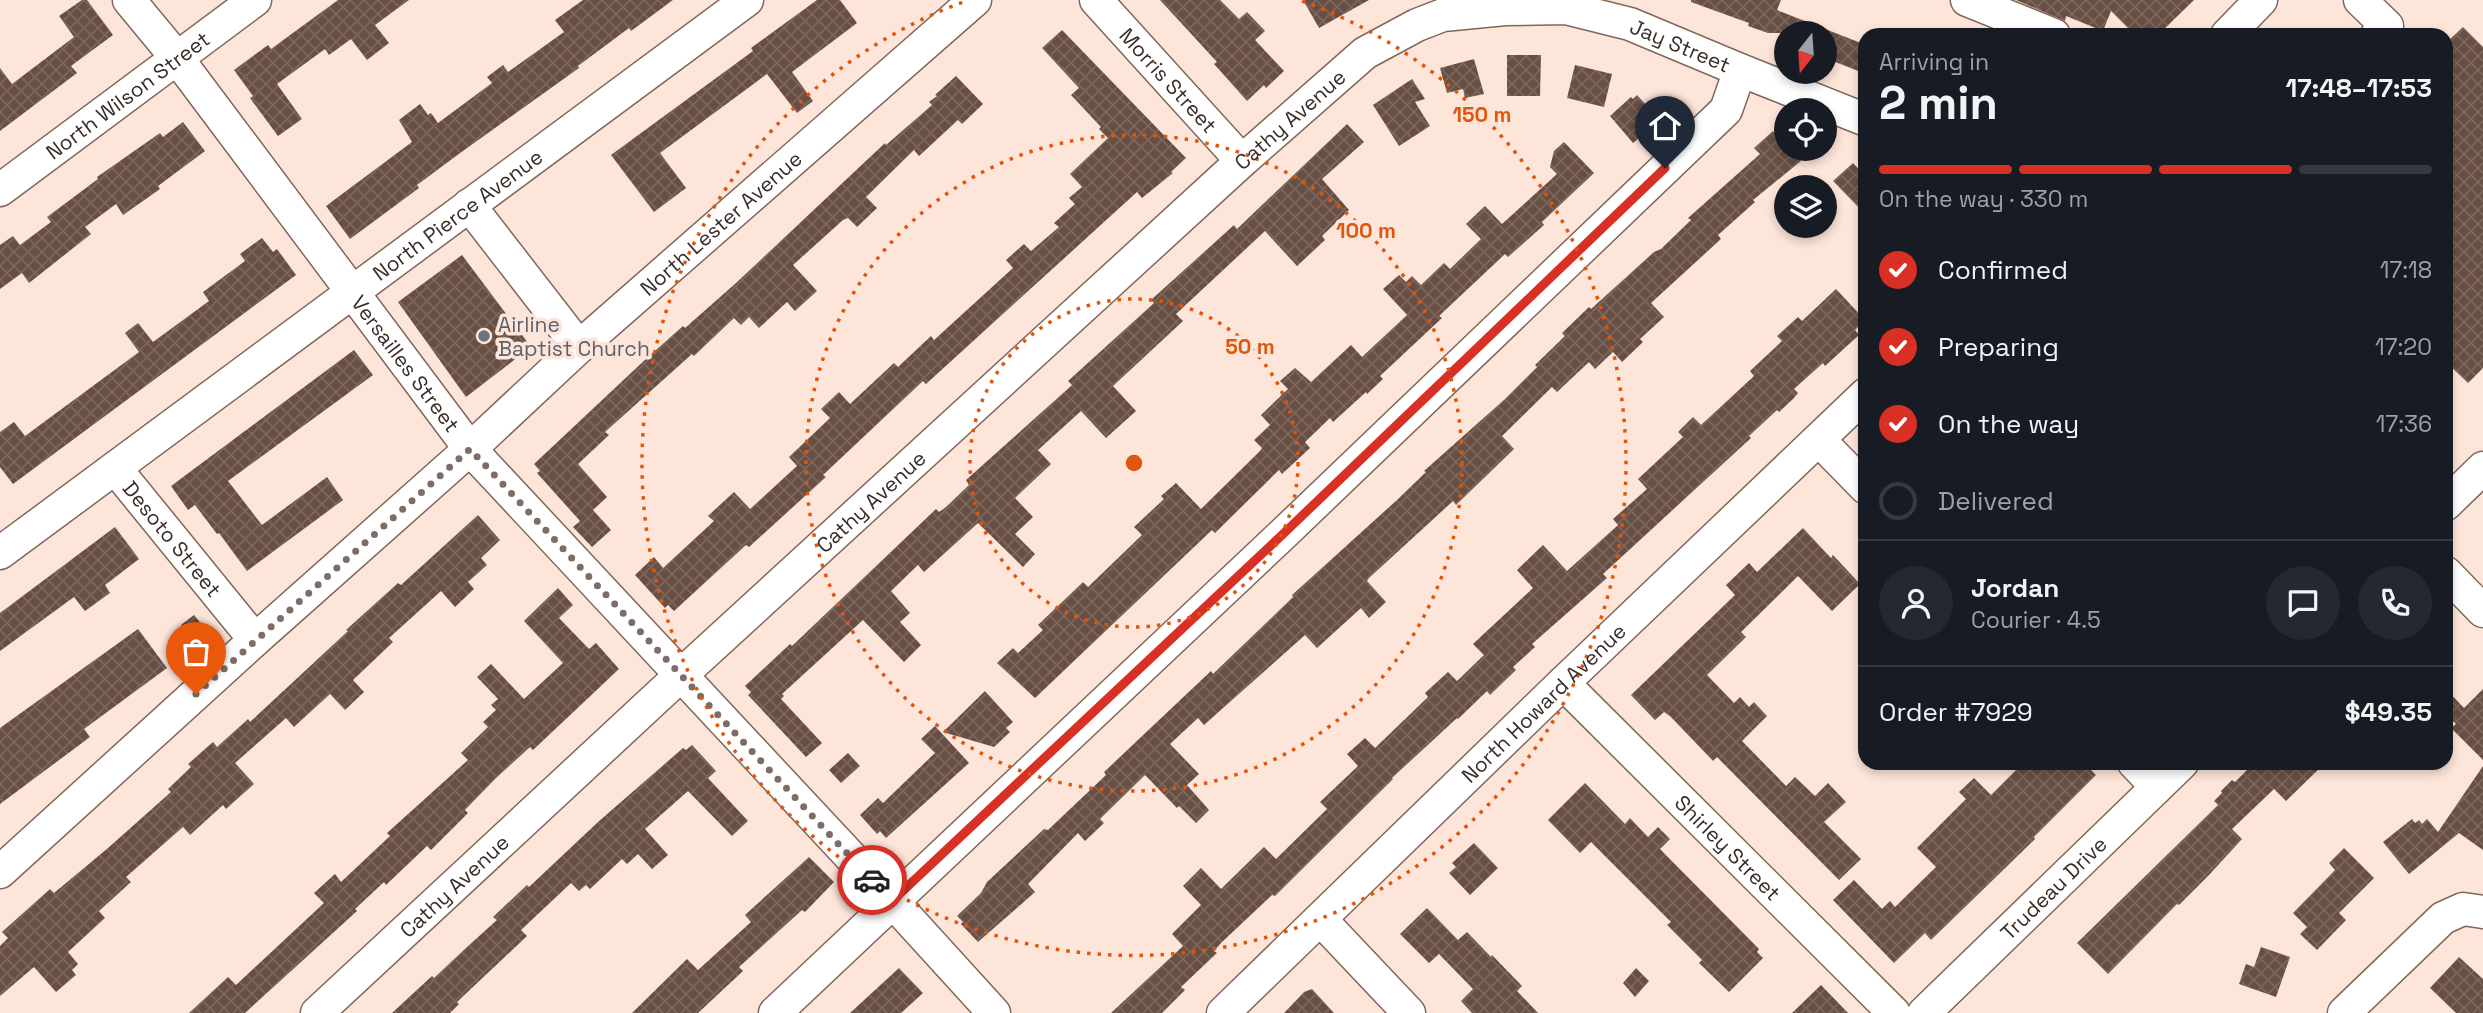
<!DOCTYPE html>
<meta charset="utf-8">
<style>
:root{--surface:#171b24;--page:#242831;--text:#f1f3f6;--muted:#9ea1a6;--line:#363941;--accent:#d93025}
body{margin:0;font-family:"Space Grotesk",sans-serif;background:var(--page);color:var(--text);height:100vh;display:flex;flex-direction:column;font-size:26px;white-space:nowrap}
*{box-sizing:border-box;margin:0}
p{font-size:23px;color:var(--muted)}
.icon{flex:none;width:38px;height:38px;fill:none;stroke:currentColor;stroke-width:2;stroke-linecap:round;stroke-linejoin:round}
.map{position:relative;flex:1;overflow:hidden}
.side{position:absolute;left:1858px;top:28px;width:595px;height:742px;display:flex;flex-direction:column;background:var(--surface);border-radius:21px;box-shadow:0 4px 10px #0003}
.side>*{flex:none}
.needle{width:46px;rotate:197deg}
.tools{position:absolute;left:1774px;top:21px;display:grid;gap:14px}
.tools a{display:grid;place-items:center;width:63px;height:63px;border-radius:50%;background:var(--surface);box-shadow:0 4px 10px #0003;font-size:35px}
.pin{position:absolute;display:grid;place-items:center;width:60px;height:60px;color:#fff;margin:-72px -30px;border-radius:50% 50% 50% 0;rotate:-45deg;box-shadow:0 0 7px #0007}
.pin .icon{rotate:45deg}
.courier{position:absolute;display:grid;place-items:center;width:70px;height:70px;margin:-35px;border:5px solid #d93025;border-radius:50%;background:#fff;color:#222;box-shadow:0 2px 9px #0007}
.summary em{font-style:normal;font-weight:700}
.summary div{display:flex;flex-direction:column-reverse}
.summary{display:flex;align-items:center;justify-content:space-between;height:119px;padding:0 21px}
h1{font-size:46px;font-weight:700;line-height:52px}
.bar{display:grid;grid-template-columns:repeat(4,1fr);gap:10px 7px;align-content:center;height:84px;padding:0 21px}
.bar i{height:9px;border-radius:5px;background:var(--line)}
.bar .selected{background:var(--accent)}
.bar p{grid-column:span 4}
.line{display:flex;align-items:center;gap:18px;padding:0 21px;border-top:2px solid var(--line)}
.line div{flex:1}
.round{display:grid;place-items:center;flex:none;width:74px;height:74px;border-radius:37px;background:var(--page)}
ol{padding:0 21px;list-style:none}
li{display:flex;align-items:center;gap:21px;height:77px}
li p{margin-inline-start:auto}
li .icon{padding:7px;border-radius:50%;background:var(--accent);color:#fff;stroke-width:4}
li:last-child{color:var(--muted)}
li i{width:38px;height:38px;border:4px solid var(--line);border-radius:50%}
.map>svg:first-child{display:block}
.building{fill:url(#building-cross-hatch)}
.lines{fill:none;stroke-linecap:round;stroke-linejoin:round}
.minor-casing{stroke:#81675a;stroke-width:35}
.minor{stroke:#fff;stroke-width:32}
.done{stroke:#7e6d66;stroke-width:7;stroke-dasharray:0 12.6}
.route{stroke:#d93025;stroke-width:9}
.ring{fill:none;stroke:#df570d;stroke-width:3.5;stroke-dasharray:3.5 7}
.worship-dot{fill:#6b7280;stroke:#fee5d9;stroke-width:2.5}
.labels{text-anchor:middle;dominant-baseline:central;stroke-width:7;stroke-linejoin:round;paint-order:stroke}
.street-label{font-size:21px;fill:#392d28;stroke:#fee5d9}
.worship-label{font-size:21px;fill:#5b616d;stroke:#fee5d9;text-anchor:start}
.centre{fill:#df570d;stroke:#fee5d9;stroke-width:3.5}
.ring-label{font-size:21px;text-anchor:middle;font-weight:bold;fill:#df570d;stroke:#fee5d9;stroke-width:7;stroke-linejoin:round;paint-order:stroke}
</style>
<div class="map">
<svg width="2483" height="1013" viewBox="0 0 2483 1013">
<defs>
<pattern id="building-cross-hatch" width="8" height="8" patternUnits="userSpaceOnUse" patternTransform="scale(1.75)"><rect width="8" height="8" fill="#694f43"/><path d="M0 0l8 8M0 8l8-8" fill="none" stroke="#7b665c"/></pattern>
</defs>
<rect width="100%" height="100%" fill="#fee5d9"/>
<!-- building -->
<path class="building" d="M82,0H87L113,35L71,66L77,73L0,131V68L12,84L74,37L59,16Z
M338,0H409L375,25L389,43L367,60L351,39L329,55L325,49L277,84L302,119L278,136L250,98L253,96L234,70L268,45L271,49Z
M583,0H673L631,31L629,28L578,66L579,68L456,156L417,185L419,188L350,239L326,206L412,142L399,120L420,104L428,115L431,113L438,123L492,83L487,77L503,65L508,72L564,32L555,20Z
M817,0H840L857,23L792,72L813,101L797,113L767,74L660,153L686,188L654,212L611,155L753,51L751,48Z
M1160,0H1220L1239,19L1247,12L1265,31L1255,40L1284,71L1266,88L1264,85L1247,101L1214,64L1217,62Z
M1303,0H1369L1319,28Z
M1691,0H1781L1777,10L1866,45V74L1825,58V33H1768L1748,26L1749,23L1691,2Z
M2016,0H2194L2158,35H2135L2111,11L2103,31L2066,16L2065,21Z
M2463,27L2483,47V368L2468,383L2446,362V43Z
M1062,30L1186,158L1171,172L1173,173L1142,198L1137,192L926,384L923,381L823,475L826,477L749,547L746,545L674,611L668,605L665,608L635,575L654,557L663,568L714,521L708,516L734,492L750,509L797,466L789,457L830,418L821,409L839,392L850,404L894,363L898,367L931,336L934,340L1013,268L1006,260L1024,244L1031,251L1059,227L1054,223L1075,204L1069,198L1082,187L1070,174L1108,138L1099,129L1101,127L1071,95L1079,88L1042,48Z
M1507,55H1541L1540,96H1507Z
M1474,59L1484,94L1465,98L1463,89L1447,93L1440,68Z
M1575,65L1612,74L1604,107L1567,98Z
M956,76L983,104L962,124L958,120L919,156L914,150L866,197L877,208L857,227L848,218L843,220L793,265L817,291L795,311L787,302L759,328L749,317L741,325L734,318L694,356L692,354L605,432L609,435L578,464L607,497L593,510L611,530L592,547L573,527L580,521L537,473L540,471L534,464L648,357L683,326L685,328L736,283L885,143L886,145L932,105L929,102L937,96L935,95Z
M1412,79L1425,99L1415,102L1430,126L1399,146L1373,105Z
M1637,95L1660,120L1633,143L1610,116L1631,97L1633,99Z
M183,122L205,151L158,186L160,189L123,215L116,204L85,227L91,234L29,283L22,273L0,289V245L13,236L20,245L51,222L47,217L98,179L97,177L160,133L163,137Z
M1347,124L1364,142L1322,179L1349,210L1322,236L1325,240L1297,266L1265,231L1176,314L1183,321L1113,386L1136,411L1106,438L1081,411L1038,450L1051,464L1015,498L1033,517L1015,534L1035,554L1023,567L978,523L924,572L918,565L891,591L910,613L900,622L921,645L904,662L863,620L782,694L784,696L781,699L822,743L806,757L748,695L751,692L745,686L790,644L792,646L936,509L939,512L946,507L969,485L966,480L1072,385L1068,381L1154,303L1151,300L1234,225L1237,229Z
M1773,131L1787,146V149H1789L1801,161L1753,200L1755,202L1718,235L1721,239L1651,303L1664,317L1640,339L1643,342L1622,362L1613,352L1595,369L1589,362L1557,392L1552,387L1502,436L1514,449L1456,505L1453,501L1369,578L1367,581L1386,602L1369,618L1361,608L1317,648L1305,635L1204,725L1198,718L1170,744L1199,774L1187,785L1209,810L1196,823L1179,806L1177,808L1145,775L1100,819L1104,823L1085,841L1078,833L1028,884L1035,892L978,942L961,924L963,922L957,916L981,893L987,882L1044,829L1048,830L1106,775L1104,772L1211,671L1213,674L1293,597L1292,595L1397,500L1426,472L1424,471L1505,399L1537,367L1535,365L1565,336L1562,333L1589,307L1591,309L1654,252L1661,249L1691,220L1688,218L1760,154L1754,148Z
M1564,142L1594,173L1542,222L1544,225L1508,257L1505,254L1439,316L1442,318L1380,376L1383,379L1367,394L1366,392L1333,422L1330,418L1305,442L1310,448L1282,474L1279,470L1215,533L1212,530L1035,698L997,663L1013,648L1018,653L1043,630L1038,625L1083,582L1088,587L1142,535L1134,527L1164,499L1161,496L1176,483L1201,509L1260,451L1262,448L1254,440L1270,425L1261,415L1288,389L1280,381L1295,368L1311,382L1351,345L1362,357L1407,315L1383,289L1399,275L1406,282L1412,276L1421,285L1444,263L1450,269L1481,239L1466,224L1485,206L1502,224L1557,174L1550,167L1554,151Z
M1853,163L1866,177V215L1833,181Z
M262,238L273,252L277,249L296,275L13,484L0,467V432L14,422L25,436L139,352L125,333L138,323L153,342L209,301L203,292L245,261L240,254Z
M462,255L531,347L466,397L398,302Z
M1836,289L1865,320L1855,330L1859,335L1825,366L1823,363L1794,389L1798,393L1793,399L1779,412L1777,410L1749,436L1751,438L1603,574L1607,578L1532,644L1535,647L1513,667L1516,670L1490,695L1487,691L1458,719L1457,718L1392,778L1393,779L1275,896L1272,895L1221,943L1214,951L1217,953L1181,987L1185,990L1162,1013H1111L1183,946L1172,934L1201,905L1183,886L1201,868L1221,889L1264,847L1276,859L1327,809L1320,802L1358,766L1347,754L1365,738L1375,748L1428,697L1425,693L1448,672L1457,681L1484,655L1473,644L1533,588L1517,570L1543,545L1567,571L1618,525L1613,519L1647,489L1638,479L1683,437L1678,432L1693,417L1701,425L1754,376L1750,371L1782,341L1777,336L1798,317L1802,321Z
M354,350L373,375L228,481L262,525L327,477L343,500L247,571L219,533L217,534L195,505L188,510L171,486Z
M478,515L500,540L481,558L487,565L468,582L474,589L455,607L441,591L389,638L393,642L353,680L364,692L345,710L330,694L294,727L286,718L235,763L254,784L226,809L223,805L190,835L183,827L126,877L131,882L99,911L105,918L68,952L78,964L72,970L76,975L56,992L34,967L0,996V946L8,938L2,932L50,889L54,893L108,848L171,792L168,789L191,767L188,764L213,742L217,747L248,719L250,722L348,631L346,630L398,583L401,585Z
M115,527L139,559L105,585L110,593L85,611L74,597L0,651V613Z
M1803,528L1831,558L1833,555L1860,584L1832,611L1798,576L1741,632L1746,637L1707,675L1734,703L1740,697L1749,707L1754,702L1767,716L1742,741L1786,786L1795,777L1815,796L1828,783L1846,802L1824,822L1861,859L1839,880L1717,757L1713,761L1670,716L1664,712L1655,720L1631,695L1735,595L1726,585L1749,563L1757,572Z
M558,588L573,605L559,618L589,649L596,643L619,669L533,750L530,747L495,779L465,810L468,813L431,850L427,846L386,885L384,882L355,909L357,911L245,1013H189L228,977L236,985L324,903L314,893L335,874L341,882L390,836L387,833L468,760L461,753L488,727L483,722L496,710L491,705L498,699L477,677L491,664L524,699L563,663L524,621Z
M194,615L208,632L195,642L181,625Z
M138,629L167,668L84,729L90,737L0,804V728Z
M2446,689L2464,708L2483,689V760L2451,728L2456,724L2446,714Z
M985,691L1013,722L1006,728L1010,732L994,747L943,732Z
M935,726L969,763L886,838L880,831L877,834L860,815L878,798L883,803L935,753L921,739Z
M692,745L716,771L708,778L748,821L732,836L688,791L645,829L668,855L652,869L638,854L627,864L622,859L590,889L586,885L579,891L571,883L521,930L527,936L457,1002L459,1004L450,1013H392L432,976L434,978L468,946L497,920L493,917L527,885L529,887L598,822L683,748L686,750Z
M848,753L860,766L841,783L829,770Z
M2023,763H2084L2096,775L2034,837L2035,839L1931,940L1925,933L1894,963L1833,900L1854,880L1882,909L1890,901L1895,907L1936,867L1917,848L1966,799L1959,792L1974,778L1991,795Z
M2254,763H2325L2286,801L2274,789L2232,829L2242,839L2209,875L2179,905L2177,904L2108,974L2077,943L2218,805L2214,801L2222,793L2221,791L2232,780L2235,782Z
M2483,766V850L2459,833L2409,874L2383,842L2412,819L2415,823L2419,820L2422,824L2427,819L2438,832Z
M1585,783L1625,824L1630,818L1648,837L1658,827L1670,839L1660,849L1759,949L1757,952L1763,958L1729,992L1699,963L1702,960L1667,925L1671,922L1591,842L1580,853L1548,820Z
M1474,843L1498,868L1470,895L1449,873L1456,867L1452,863Z
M2344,848L2374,878L2339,913L2346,920L2317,950L2300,934L2307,927L2293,913L2335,870L2329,863Z
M809,857L834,882L805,912L802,910L739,967L743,971L698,1013H632L687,959L698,970L751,922L745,915Z
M1427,908L1458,940L1467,932L1491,957L1492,955L1522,986L1517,991L1538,1013H1472L1461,1001L1473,989L1439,954L1429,963L1400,934Z
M2261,947L2290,957L2276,997L2239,984L2246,964L2254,967Z
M2459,957L2483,979V1013H2456L2430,988Z
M899,968L923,993L901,1013H850Z
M1636,968L1649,981L1635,997L1623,983Z
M1821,985L1848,1013H1792Z
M1312,989L1334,1013H1284L1304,992Z"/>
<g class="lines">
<!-- minor casing -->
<g class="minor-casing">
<g id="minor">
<path id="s1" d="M129,0L177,58L470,449L892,901L994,1013"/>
<path id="s2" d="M1096,0L1242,161"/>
<path d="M1967,0L2054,35"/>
<path d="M2360,0L2387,26L2377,35"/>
<path d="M2227,35L2261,0"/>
<path id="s3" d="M0,190L255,0"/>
<path d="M469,205L579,347"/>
<path d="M1819,440L1866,488"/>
<path id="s4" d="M115,468L255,640"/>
<path d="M2446,504L2483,468"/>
<path id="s5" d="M0,553L747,0"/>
<path d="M2446,573L2483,611"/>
<path id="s6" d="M1563,683L1894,1013"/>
<path d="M2134,763L2157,787"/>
<path id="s7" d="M0,872L255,640L470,449L579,347L975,0"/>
<path d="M1321,920L1409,1013"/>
<path id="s8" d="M317,1013L681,675L1242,161L1365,53L1417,25L1443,15L1505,9L1566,8L1630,24L1740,70L1866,120"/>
<path d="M775,1013L1282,535L1726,110L1740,70"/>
<path id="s9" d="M1223,1013L1563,683L1866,394"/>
<path id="s10" d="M1924,1013L2182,763"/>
<path d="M2344,1013L2443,918L2463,909L2483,912"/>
</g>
</g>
<!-- minor -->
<use href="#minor" class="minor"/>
</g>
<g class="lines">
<!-- done -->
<path class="done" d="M196,694L470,449L872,880"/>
<!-- route -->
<path class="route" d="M872,880L892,901L1282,535L1665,168"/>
</g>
<!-- distance rings -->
<g class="ring">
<circle cx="1134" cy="463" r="164"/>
<circle cx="1134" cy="463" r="328"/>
<path d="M1302 1A492 492 0 1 1 966 1"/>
</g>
<!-- markers -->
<circle class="worship-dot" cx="484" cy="336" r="7"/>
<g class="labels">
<!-- street labels -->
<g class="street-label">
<text stroke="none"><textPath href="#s8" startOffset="1752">Jay Street</textPath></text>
<text stroke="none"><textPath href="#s2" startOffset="108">Morris Street</textPath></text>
<text stroke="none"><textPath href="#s3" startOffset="159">North Wilson Street</textPath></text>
<text stroke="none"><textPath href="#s8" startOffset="1321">Cathy Avenue</textPath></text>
<text stroke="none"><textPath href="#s5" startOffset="569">North Pierce Avenue</textPath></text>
<text stroke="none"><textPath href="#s7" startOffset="970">North Lester Avenue</textPath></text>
<text stroke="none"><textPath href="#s1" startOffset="457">Versailles Street</textPath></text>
<text stroke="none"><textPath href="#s8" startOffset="754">Cathy Avenue</textPath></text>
<text stroke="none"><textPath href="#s4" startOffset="91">Desoto Street</textPath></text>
<text stroke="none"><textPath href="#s9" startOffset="446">North Howard Avenue</textPath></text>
<text stroke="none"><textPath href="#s6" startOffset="233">Shirley Street</textPath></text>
<text stroke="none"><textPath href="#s8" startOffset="187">Cathy Avenue</textPath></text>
<text stroke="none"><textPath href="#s10" startOffset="180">Trudeau Drive</textPath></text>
</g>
<!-- worship labels -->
<g class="worship-label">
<text x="498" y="324">Airline<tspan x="498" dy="24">Baptist Church</tspan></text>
</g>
</g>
<circle cx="1134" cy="463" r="10" class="centre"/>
<g class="ring-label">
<text x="1482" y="122">150 m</text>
<text x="1366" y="238">100 m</text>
<text x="1250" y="354">50 m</text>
</g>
</svg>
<div class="tools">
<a><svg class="needle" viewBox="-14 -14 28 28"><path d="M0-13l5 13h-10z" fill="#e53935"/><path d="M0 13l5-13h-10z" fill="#9ea1a6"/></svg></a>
<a><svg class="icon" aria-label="locate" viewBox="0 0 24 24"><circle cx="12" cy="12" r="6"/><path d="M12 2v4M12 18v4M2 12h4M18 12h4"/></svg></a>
<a><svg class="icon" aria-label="layers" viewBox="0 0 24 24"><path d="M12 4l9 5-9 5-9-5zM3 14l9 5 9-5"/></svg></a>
</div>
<div class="pin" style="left:196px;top:694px;background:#ea580c"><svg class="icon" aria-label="bag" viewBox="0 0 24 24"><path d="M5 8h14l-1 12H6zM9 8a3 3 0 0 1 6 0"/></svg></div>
<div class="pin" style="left:1665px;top:168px;background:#1f2937"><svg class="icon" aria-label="home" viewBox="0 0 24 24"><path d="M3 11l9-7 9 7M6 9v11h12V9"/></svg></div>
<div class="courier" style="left:872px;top:880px"><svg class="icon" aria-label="car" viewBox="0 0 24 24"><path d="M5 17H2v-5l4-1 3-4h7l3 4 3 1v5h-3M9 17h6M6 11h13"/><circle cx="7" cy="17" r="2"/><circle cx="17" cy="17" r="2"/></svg></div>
<section class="side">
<div class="summary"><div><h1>2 min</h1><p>Arriving in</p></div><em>17:48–17:53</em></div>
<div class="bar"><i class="selected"></i><i class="selected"></i><i class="selected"></i><i></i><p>On the way · 330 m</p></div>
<ol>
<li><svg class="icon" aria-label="check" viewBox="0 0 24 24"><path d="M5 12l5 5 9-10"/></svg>Confirmed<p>17:18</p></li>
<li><svg class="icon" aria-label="check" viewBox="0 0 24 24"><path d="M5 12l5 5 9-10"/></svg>Preparing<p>17:20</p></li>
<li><svg class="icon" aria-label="check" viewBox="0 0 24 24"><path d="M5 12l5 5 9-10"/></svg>On the way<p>17:36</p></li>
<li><i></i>Delivered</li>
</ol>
<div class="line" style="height:126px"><a class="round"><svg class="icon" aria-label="person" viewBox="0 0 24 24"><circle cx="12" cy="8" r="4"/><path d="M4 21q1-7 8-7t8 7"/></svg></a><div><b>Jordan</b><p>Courier · 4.5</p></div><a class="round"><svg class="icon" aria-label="chat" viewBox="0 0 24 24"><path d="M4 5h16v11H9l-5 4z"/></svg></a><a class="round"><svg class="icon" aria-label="phone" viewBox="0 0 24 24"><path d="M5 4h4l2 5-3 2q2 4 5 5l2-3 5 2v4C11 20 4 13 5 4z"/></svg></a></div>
<div class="line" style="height:91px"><div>Order #7929</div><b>$49.35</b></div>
</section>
</div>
